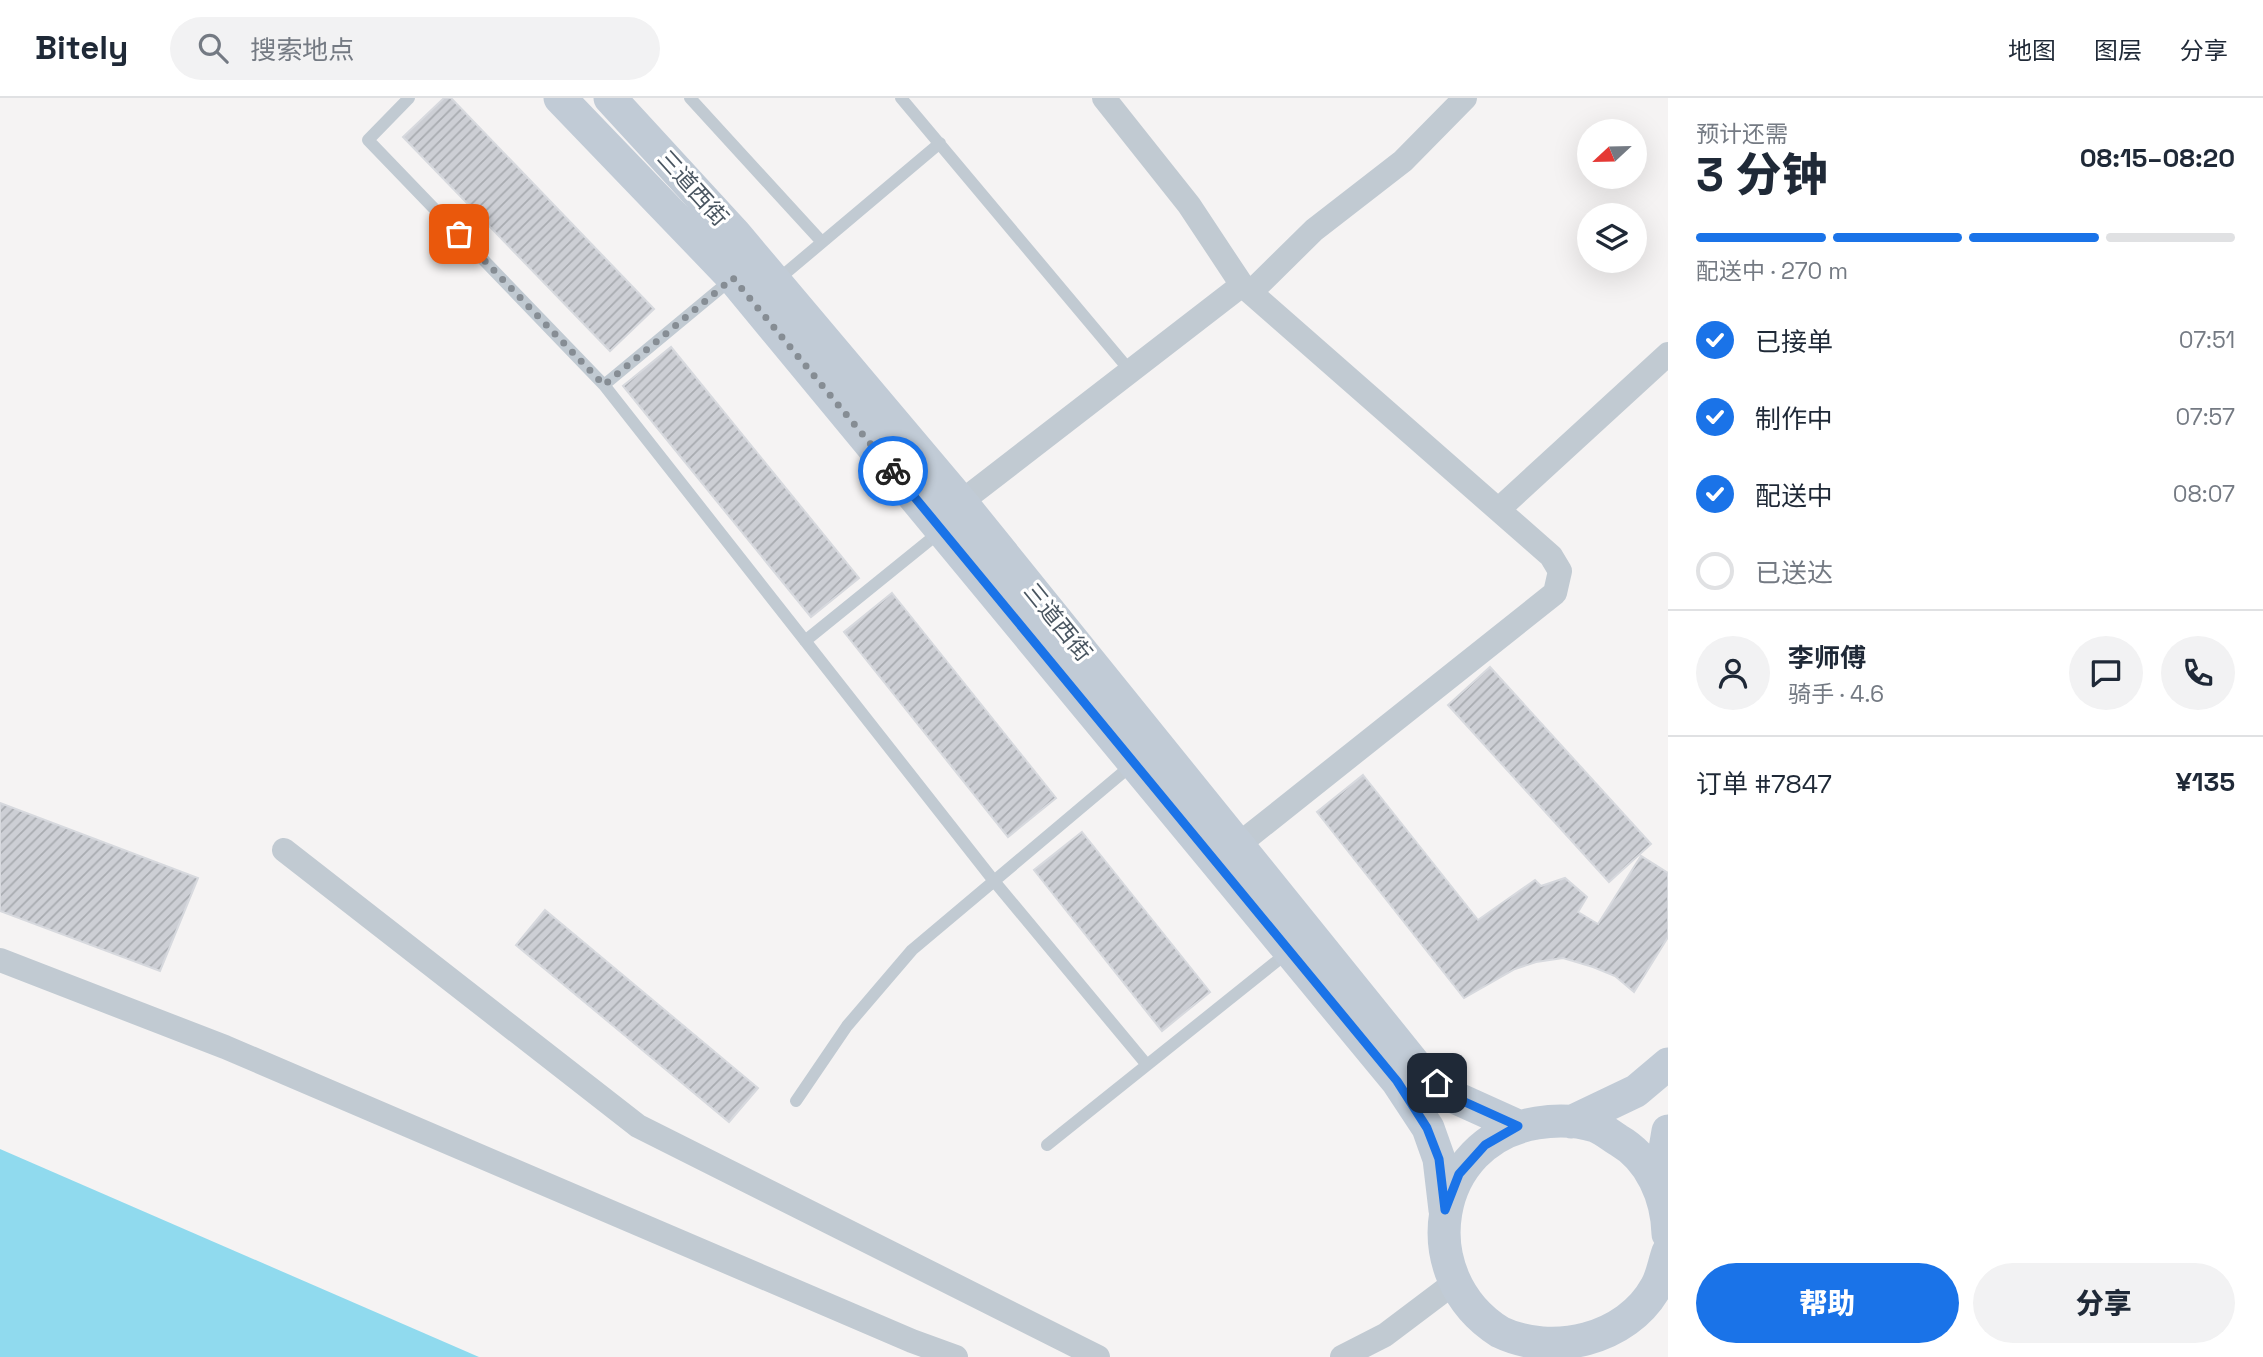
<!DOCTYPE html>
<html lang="zh">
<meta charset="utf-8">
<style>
:root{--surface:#fff;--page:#f2f2f3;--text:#1f2937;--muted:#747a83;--line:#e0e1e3;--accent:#1a73e8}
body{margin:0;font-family:"Space Grotesk","Noto Sans SC",sans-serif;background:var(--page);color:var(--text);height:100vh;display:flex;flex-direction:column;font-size:26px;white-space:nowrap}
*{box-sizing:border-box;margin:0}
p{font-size:23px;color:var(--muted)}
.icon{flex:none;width:38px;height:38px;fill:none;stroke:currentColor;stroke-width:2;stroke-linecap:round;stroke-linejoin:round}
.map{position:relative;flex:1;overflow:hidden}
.side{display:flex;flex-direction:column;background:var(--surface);width:595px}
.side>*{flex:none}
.needle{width:46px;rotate:248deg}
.tools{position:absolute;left:1577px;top:21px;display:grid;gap:14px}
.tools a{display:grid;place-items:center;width:70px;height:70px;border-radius:50%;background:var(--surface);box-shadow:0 7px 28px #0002;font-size:35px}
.pin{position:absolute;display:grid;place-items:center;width:60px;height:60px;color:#fff;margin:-30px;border-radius:14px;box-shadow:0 4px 10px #0006}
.courier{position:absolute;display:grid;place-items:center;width:70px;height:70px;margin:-35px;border:5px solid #1a73e8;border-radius:50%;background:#fff;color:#222;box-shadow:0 2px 9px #0007}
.head em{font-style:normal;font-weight:800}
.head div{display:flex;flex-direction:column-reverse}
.head{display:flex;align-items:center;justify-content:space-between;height:119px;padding:0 28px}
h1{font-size:46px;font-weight:800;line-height:52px}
.bar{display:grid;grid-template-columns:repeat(4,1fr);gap:10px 7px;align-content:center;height:84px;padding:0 28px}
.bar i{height:9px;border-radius:5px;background:var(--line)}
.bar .current{background:var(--accent)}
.bar p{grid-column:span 4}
.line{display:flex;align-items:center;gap:18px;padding:0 28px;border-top:2px solid var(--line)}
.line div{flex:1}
.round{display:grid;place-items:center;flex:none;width:74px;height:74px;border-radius:37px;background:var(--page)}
ol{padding:0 28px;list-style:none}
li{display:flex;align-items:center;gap:21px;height:77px}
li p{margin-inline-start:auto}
li .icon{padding:7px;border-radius:50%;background:var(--accent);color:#fff;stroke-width:4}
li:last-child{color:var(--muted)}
li i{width:38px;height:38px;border:4px solid var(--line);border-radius:50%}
.button{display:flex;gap:14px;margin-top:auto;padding:14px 28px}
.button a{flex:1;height:80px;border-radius:42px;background:var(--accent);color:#fff;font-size:28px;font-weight:800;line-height:80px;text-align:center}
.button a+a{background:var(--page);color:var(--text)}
header{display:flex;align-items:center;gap:42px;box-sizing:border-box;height:98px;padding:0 35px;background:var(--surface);border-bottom:2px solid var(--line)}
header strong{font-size:33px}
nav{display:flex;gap:38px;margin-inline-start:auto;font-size:24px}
.search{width:490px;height:63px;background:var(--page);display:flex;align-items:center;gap:18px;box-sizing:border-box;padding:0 24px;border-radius:38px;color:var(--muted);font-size:26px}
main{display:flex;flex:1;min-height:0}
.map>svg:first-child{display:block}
.water{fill:#90daee}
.building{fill:url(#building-hatch);stroke:#d7d9de;stroke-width:2}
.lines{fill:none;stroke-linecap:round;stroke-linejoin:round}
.lane{stroke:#c1cad2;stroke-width:12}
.street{stroke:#c1cad2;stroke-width:24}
.secondary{stroke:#c1cbd6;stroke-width:33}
.done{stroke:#868d94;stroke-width:7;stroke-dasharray:0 12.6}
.route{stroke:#1a73e8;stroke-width:9}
.labels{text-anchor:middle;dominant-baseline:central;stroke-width:6;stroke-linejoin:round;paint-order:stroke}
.street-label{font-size:23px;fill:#4a5661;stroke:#fff}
</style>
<header>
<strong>Bitely</strong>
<div class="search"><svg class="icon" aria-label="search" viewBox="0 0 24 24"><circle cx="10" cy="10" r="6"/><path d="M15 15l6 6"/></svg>搜索地点</div>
<nav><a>地图</a><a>图层</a><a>分享</a></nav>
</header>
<main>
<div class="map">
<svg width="1668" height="1259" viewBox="0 0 1668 1259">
<defs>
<pattern id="building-hatch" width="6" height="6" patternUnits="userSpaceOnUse" patternTransform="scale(1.75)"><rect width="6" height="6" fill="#cdcfd5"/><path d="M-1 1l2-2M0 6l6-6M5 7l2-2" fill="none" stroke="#a8abb0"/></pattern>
</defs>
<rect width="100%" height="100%" fill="#f5f3f3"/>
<!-- water -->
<path class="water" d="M0,1051L479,1259H0Z"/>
<!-- building -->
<path class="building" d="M444,0H451L654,211L610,253L403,39Z
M671,249L859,480L811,519L623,288Z
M892,495L1056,700L1008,739L844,534Z
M1490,569L1651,746L1609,784L1448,607Z
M1363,677L1478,822L1535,782L1541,788L1565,780L1587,799L1578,814L1598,826L1641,758L1668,775V839L1634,894L1615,878L1593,869L1563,860L1536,864L1515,871L1464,900L1317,714Z
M0,705L198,780L160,873L0,813Z
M1082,734L1210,894L1162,933L1034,772Z
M545,812L758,990L729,1024L516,847Z"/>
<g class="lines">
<!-- lane -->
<path class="lane" d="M409,0L368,42L604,287L994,783L1147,967
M690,0L821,143
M901,0L1131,274
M775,184L940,45
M604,287L733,180
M805,543L941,433
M796,1003L847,928L912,852L1133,666
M1047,1047L1287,855"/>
<!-- street -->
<path class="street" d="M1104,0L1189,107L1242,187L1551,458L1560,473L1555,495L1238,747
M1251,194L1314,132L1403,63L1465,0
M961,404L1242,187
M1499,411L1668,256
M284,752L638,1028L1098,1259
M0,862L225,949L912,1243L956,1259
M1342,1259L1385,1237L1454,1185"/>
<!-- secondary -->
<path class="secondary" d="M560,0L733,180L1397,983L1428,1030L1439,1061L1445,1112
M610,0L735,136L961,404L1417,969L1456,1000L1518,1028
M1571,1024L1636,993L1668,966
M1665,1097L1662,1069L1668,1033
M1668,1136C1667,1099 1651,1061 1618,1042C1610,1037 1603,1031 1595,1028C1576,1022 1555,1022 1537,1025C1432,1042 1411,1178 1500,1234C1552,1259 1627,1242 1656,1189C1662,1179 1664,1165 1668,1154"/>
</g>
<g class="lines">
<!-- done -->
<path class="done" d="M459,136L604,287L733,180L893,373"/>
<!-- route -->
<path class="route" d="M893,373L1397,983L1427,1030L1439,1061L1445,1112L1459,1076L1485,1047L1518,1028L1456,1000L1437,985"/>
</g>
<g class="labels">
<!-- street labels -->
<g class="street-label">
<text transform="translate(693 90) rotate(48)">三道西街</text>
<text transform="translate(1058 524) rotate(51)">三道西街</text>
</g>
</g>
</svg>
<div class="tools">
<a><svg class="needle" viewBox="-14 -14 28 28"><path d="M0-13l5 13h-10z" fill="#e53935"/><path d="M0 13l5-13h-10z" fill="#747a83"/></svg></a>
<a><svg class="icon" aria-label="layers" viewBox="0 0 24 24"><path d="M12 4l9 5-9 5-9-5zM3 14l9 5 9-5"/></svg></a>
</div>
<div class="pin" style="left:459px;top:136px;background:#ea580c"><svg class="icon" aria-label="bag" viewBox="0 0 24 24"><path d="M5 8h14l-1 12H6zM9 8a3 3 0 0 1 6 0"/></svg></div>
<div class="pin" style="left:1437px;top:985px;background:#1f2937"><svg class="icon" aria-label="home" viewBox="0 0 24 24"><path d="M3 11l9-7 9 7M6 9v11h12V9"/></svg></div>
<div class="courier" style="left:893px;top:373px"><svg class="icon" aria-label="bike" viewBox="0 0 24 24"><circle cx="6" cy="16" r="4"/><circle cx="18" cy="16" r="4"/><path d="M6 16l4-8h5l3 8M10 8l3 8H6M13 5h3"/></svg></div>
</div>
<section class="side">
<div class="head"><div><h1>3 分钟</h1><p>预计还需</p></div><em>08:15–08:20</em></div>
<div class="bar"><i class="current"></i><i class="current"></i><i class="current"></i><i></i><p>配送中 · 270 m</p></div>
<ol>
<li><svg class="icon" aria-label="check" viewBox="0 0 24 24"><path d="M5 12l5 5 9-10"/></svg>已接单<p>07:51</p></li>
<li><svg class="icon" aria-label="check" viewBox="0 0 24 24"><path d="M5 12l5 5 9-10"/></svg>制作中<p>07:57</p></li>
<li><svg class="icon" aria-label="check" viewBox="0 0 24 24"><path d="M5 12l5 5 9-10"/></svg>配送中<p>08:07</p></li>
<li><i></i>已送达</li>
</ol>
<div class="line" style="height:126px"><a class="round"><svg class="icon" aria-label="person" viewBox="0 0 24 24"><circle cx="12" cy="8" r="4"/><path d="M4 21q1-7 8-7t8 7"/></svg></a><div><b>李师傅</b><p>骑手 · 4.6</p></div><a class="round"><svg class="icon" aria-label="chat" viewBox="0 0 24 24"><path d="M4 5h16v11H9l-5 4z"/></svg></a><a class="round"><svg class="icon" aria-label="phone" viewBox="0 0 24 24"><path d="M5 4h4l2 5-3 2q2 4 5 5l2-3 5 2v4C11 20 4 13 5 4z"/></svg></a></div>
<div class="line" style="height:91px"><div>订单 #7847</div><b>¥135</b></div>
<div class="button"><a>帮助</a><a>分享</a></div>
</section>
</main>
